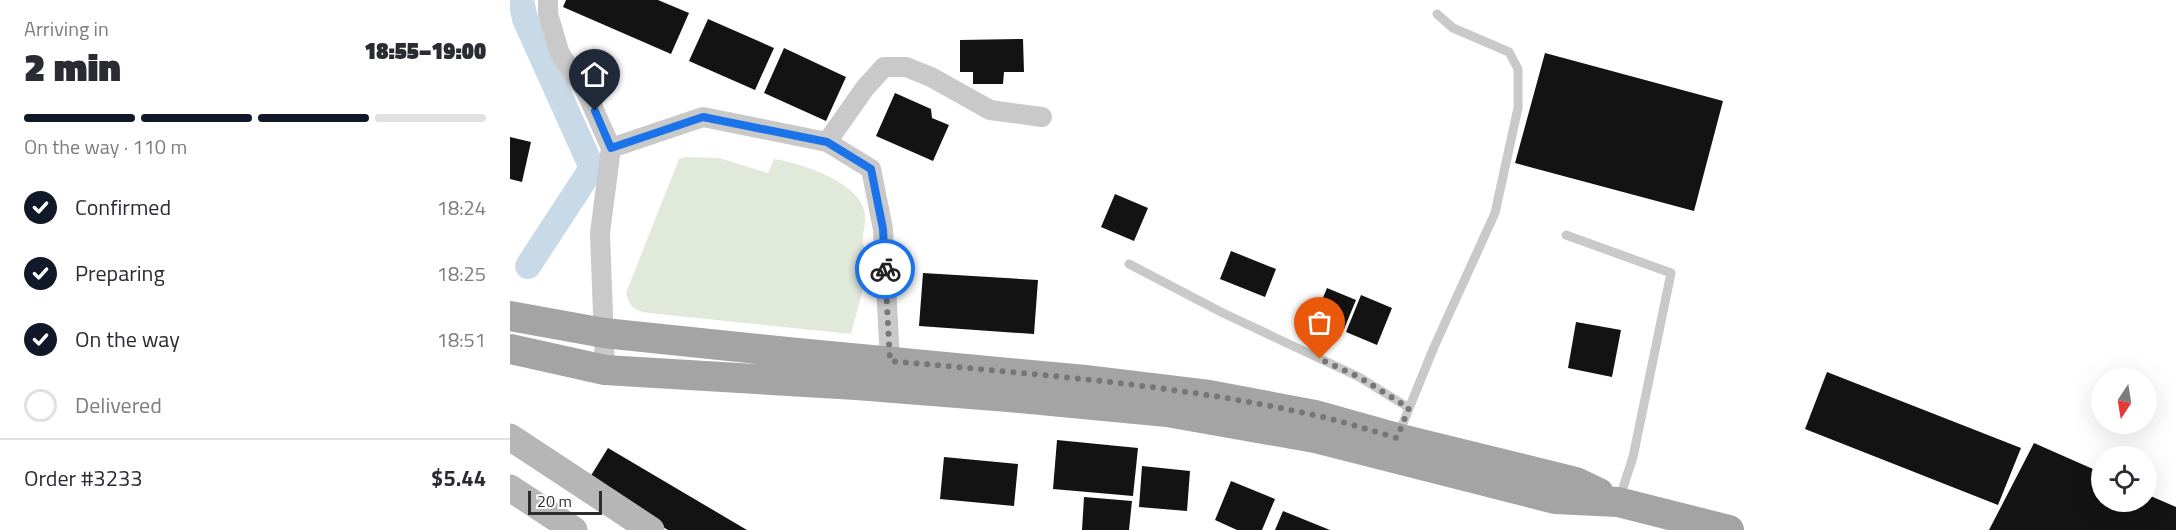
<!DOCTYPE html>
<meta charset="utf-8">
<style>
:root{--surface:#fff;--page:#f7f7f7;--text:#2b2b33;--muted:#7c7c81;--line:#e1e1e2;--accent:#111827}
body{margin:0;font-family:"Titillium Web",sans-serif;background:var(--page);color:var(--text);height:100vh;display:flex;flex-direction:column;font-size:22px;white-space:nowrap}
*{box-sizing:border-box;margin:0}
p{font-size:20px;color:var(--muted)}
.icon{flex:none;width:33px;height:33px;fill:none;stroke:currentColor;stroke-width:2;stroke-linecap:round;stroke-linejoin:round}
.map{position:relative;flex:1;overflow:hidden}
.details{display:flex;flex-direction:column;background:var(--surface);width:510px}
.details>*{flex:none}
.needle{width:39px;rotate:192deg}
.buttons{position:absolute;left:1581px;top:368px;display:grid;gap:12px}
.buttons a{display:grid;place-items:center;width:66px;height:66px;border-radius:50%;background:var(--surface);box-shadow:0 6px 24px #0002;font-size:30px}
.scale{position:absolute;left:18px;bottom:15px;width:74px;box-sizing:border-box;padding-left:6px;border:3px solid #2c2c2c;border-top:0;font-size:16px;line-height:21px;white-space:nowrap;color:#2c2c2c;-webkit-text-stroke:4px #fff;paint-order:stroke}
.pin{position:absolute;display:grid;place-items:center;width:51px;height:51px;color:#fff;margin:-62px -26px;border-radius:50% 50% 50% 0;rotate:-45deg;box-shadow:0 0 6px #0007}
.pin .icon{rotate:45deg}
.courier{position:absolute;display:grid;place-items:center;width:60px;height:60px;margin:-30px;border:4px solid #1a73e8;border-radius:50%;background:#fff;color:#222;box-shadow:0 2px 8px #0007}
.overview em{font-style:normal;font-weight:800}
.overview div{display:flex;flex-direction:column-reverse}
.overview{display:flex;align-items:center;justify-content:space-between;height:102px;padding:0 24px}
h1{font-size:39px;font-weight:800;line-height:45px}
.bar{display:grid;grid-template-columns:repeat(4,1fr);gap:9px 6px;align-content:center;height:72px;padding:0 24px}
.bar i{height:8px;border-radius:4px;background:var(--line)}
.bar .active{background:var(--accent)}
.bar p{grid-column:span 4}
.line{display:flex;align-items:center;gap:15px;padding:0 24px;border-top:2px solid var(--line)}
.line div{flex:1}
ol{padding:0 24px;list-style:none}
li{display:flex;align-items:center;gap:18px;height:66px}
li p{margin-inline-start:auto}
li .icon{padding:6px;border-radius:50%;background:var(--accent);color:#fff;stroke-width:4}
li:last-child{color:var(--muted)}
li i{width:33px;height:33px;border:3px solid var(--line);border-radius:50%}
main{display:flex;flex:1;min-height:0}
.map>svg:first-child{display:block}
.green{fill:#e1e9db}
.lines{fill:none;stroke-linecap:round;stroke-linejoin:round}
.canal{stroke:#c8d9e7;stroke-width:26}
.building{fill:#131313}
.lane{stroke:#c9c9c9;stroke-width:9}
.street{stroke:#c9c9c9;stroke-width:20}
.secondary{stroke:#b6b6b6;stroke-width:27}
.primary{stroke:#a4a4a4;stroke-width:30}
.done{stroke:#767676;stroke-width:6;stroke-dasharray:0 10.8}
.route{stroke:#1a73e8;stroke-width:8}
</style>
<main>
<section class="details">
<div class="overview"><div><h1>2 min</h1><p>Arriving in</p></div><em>18:55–19:00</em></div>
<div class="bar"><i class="active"></i><i class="active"></i><i class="active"></i><i></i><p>On the way · 110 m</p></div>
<ol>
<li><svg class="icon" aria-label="check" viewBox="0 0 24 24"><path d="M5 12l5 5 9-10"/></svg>Confirmed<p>18:24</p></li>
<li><svg class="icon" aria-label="check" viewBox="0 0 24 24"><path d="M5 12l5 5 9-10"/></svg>Preparing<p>18:25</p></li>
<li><svg class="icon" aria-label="check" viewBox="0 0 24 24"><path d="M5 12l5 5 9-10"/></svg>On the way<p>18:51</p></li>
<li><i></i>Delivered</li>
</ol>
<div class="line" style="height:78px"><div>Order #3233</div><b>$5.44</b></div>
</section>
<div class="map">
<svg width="1666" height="530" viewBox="0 0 1666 530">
<rect width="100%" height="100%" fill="#fff"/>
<!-- green -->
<path class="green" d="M176,157L209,158L258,173L264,159C291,163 353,183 355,215C356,237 346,237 361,259L341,334L139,313C124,311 120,307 116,293L169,159Z"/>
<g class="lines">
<!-- canal -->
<path class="canal" d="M11,0L15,19L82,168L18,266"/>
</g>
<!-- building -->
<path class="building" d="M56,0H148L179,13L161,54L53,7Z
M198,19L264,48L245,90L179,61Z
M513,39L514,72H494L493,84H463V72H450V40Z
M274,48L336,77L316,121L254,93Z
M1035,53L1213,101L1184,211L1005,163Z
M385,93L421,109L422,118L439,125L423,161L366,136Z
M0,137L21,142L12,182L0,179Z
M605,194L638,208L624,241L591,227Z
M721,251L766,269L755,297L710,279Z
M413,273L528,280L524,334L409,326Z
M817,288L846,300L834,329L805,317Z
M851,295L882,308L867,345L836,332Z
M1066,322L1111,330L1102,377L1058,368Z
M1317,372L1511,448L1488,505L1295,429Z
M547,440L628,448L623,496L543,489Z
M1524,443L1592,473V501H1636V494L1666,507V530H1479Z
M98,448L237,530H158L77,482Z
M434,457L508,464L504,506L430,499Z
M632,466L680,471L677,511L629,507Z
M721,481L765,499L752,530H727L705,520Z
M574,497L622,501L619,530H572Z
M773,511L820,530H765Z"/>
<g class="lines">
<!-- lane -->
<path class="lane" d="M1056,235L1161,273L1123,457L1110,497
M619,264L713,313L849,377L899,408
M889,433L924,347L985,213L1008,108V69L999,52L943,28L927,14"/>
<!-- street -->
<path class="street" d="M38,0V14L50,54L76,92L101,148L90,233L95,370
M317,142L355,88L374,67H396L421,77L480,110L532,117
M101,148L193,117L317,142L361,169L373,229L380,361"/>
<!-- secondary -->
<path class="secondary" d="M0,437L141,530
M0,488L64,530"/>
<!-- primary -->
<path class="primary" d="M0,316L94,333L277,352L575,380L699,395L805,415L887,438L1066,482L1089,493
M0,349L95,370L346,385L498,397L657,412L805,438L1045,499L1108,502L1219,530"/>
</g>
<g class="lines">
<!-- done -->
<path class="done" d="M375,269L380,361C521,374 665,384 804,415C832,421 859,430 887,438L899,408L849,377L810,359"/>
<!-- route -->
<path class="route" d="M85,111L101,148L193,117L317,142L361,169L373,229L375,269"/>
</g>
</svg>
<div class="buttons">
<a><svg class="needle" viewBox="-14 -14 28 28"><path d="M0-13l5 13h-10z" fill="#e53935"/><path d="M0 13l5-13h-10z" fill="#7c7c81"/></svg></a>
<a><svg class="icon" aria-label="locate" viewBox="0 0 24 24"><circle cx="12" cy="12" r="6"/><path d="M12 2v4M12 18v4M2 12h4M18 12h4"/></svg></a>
</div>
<div class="scale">20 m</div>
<div class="pin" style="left:810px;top:359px;background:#ea580c"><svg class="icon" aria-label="bag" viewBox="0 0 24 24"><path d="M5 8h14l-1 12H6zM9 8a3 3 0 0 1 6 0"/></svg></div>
<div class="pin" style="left:85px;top:111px;background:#1f2937"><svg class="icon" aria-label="home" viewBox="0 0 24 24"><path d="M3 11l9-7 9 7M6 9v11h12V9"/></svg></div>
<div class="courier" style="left:375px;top:269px"><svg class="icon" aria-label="bike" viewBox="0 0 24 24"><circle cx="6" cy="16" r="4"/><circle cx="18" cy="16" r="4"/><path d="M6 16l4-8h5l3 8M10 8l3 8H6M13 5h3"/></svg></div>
</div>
</main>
